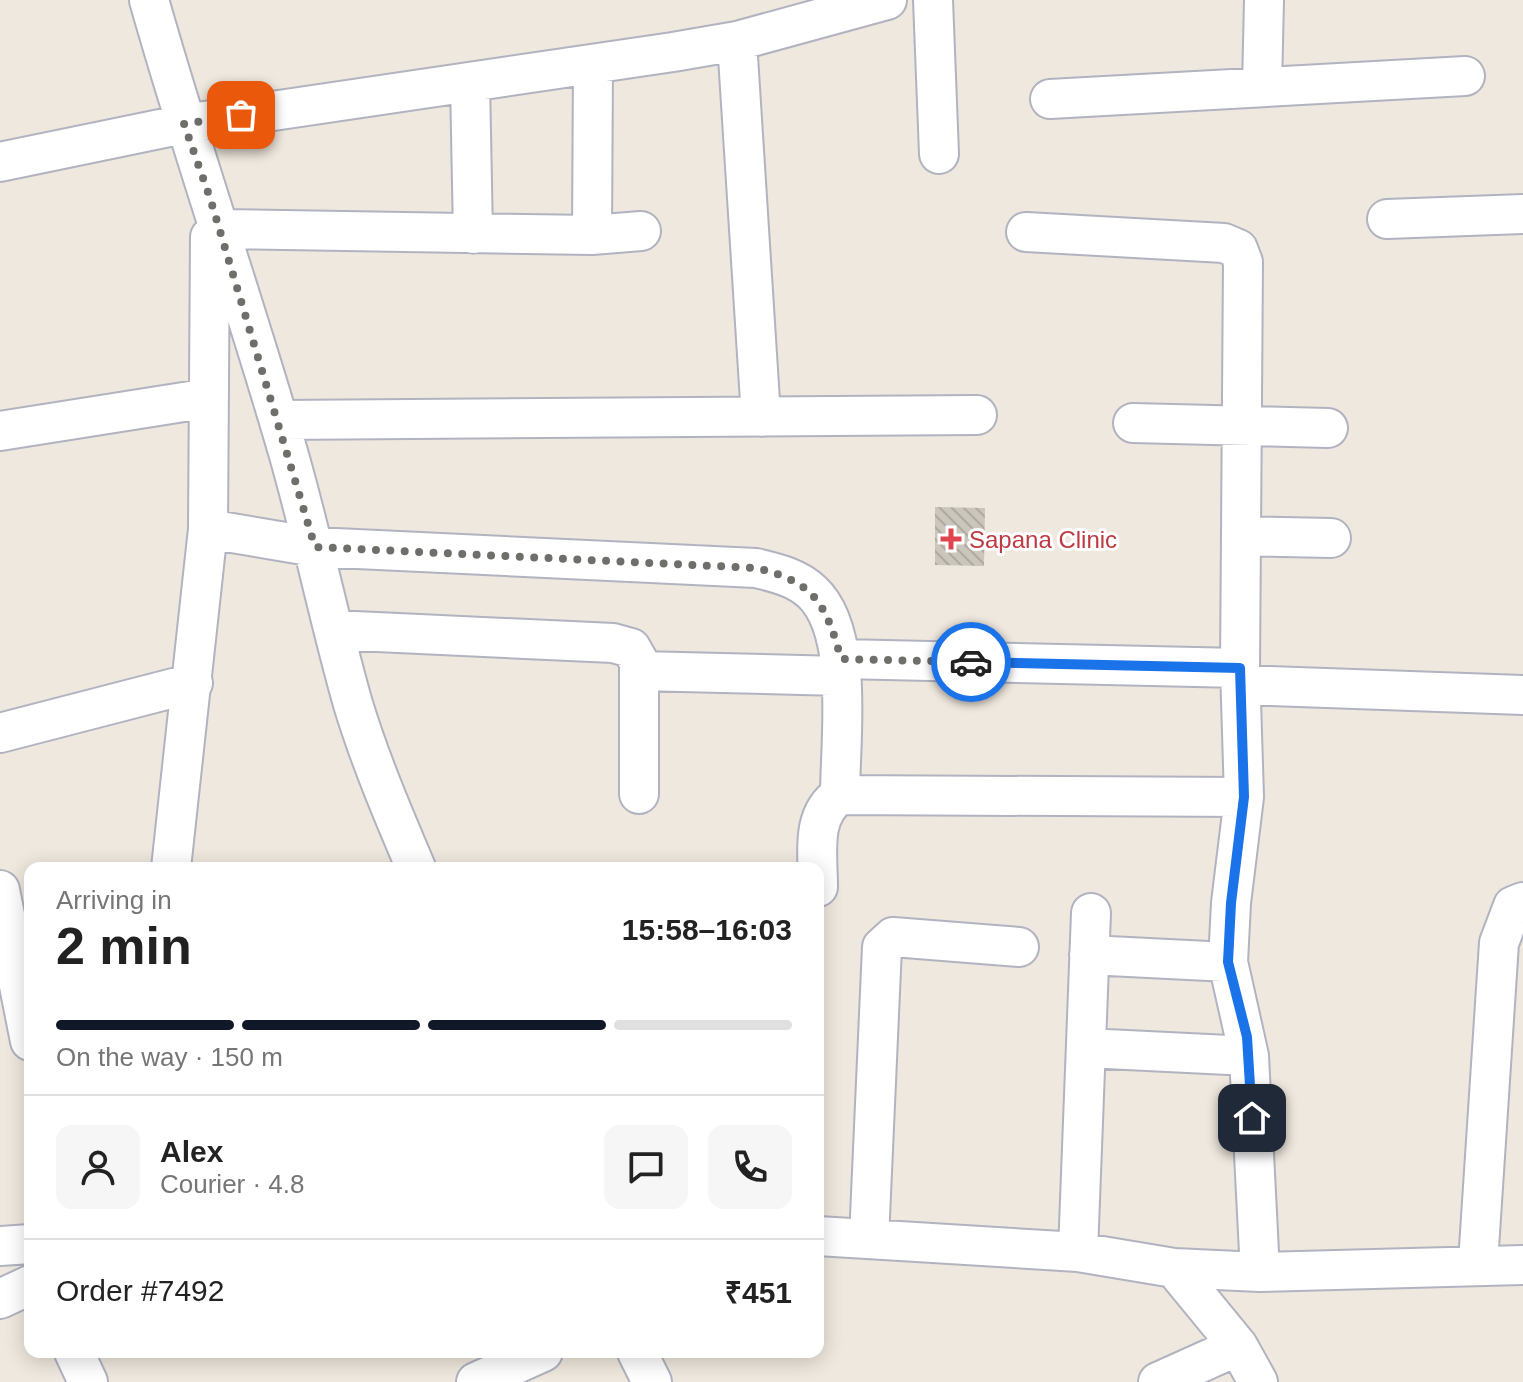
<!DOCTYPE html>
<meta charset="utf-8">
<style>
:root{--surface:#fff;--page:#f6f6f6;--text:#222;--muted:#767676;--line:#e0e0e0;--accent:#111827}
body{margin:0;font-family:Helvetica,sans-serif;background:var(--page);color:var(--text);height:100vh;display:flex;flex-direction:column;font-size:30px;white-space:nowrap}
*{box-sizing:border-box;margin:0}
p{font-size:26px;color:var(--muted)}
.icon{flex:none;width:44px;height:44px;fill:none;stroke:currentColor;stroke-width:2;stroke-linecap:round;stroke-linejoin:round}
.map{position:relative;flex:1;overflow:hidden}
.side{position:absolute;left:24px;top:862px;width:800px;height:496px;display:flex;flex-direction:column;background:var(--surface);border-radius:16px;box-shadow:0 4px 20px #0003}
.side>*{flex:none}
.pin{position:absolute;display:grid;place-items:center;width:68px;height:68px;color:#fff;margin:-34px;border-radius:16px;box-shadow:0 4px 12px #0006}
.courier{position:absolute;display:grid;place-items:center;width:80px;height:80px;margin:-40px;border:6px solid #1a73e8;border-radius:50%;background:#fff;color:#222;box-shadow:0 2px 10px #0007}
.headline em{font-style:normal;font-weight:600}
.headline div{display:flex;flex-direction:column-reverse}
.headline{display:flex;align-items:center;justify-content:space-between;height:136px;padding:0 32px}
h1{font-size:52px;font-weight:600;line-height:60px}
.bar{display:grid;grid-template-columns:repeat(4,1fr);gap:12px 8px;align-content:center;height:96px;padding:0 32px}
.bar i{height:10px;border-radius:6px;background:var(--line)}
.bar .current{background:var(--accent)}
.bar p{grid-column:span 4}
.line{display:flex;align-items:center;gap:20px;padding:0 32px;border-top:2px solid var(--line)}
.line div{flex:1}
.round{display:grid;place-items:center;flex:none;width:84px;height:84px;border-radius:16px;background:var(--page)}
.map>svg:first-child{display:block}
.building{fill:url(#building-back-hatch)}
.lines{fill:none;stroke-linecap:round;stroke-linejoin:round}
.minor-casing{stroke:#b1b3c1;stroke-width:42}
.minor{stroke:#fff;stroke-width:38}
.done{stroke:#706e6a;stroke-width:8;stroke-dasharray:0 14.4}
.route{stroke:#1a73e8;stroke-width:10}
.health-dot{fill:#e0444e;stroke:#fff;stroke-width:3}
.labels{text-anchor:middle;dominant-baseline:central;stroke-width:6;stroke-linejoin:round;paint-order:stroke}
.health-label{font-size:24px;fill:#be3a42;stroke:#fff;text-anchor:start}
</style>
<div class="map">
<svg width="1523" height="1382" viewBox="0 0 1523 1382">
<defs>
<pattern id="building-back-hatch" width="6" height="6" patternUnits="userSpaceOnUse" patternTransform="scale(2)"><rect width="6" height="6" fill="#cac6bc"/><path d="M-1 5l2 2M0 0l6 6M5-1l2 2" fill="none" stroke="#aeaaa2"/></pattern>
</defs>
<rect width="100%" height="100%" fill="#efe8de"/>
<!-- building -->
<path class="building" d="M935,507L985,508L984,566L935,565Z"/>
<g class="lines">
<!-- minor casing -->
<g class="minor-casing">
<path id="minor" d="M149,0C192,152 244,300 288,452C312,535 329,620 353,704C370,760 393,814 416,868
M933,0L939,154
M737,41L761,417
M470,82L473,234
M1262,87L1264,0
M1050,99L1465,76
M0,162L184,124L673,52L737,41L887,0
M1387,219L1523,214
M220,229L592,235L641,231
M1026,232L1224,243L1238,249L1243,262L1240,668L1244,797L1231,903L1228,962L1249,1056L1260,1272
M592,235L593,64
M279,420L977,415
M1133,423L1328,428
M0,431L209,398
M208,529L315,547L756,568C776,573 796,577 812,592C855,632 840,740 840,795L1244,797
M1241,536L1331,538
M334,630L613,643L631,648L639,662V794
M841,659L1240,668
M639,671L841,676
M1241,685L1523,695
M0,733L193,683
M171,868L208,529L210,237
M818,887C818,854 810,815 840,795
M0,890L30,1041
M1089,955L1228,962
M1086,1048L1249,1056
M818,1236L1078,1252L1174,1268L1260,1272L1523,1265
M869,1239L882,947L893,937L1019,947
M0,1246L30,1244
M1078,1252L1091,913
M1478,1263L1499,943L1513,906L1523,902
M0,1299L30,1285
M1238,1346L1258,1382
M74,1352L88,1382
M637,1352L652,1382
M476,1382L543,1352
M1158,1382L1238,1346L1174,1268"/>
</g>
<!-- minor -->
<use href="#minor" class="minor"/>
</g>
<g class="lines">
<!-- done -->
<path class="done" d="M241,115L184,124L210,198L315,547L756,568C815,582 826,604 841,659L971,662"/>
<!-- route -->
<path class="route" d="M971,662L1240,668L1244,797L1231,903L1228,962L1247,1037L1252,1118"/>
</g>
<!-- markers -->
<path class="health-dot" d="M947 527h8v8h8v8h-8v8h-8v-8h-8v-8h8z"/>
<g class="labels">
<!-- health labels -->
<g class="health-label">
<text x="969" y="539">Sapana Clinic</text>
</g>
</g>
</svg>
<div class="pin" style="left:241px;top:115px;background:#ea580c"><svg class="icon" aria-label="bag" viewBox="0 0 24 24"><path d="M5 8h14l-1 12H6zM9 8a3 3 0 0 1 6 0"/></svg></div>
<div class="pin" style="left:1252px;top:1118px;background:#1f2937"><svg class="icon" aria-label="home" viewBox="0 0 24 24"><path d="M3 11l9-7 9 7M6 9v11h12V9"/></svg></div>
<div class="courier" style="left:971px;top:662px"><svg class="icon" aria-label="car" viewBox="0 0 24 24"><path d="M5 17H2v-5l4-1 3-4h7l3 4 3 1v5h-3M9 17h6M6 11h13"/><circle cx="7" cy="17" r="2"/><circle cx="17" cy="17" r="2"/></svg></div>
<section class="side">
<div class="headline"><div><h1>2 min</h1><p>Arriving in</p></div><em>15:58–16:03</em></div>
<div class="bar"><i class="current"></i><i class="current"></i><i class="current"></i><i></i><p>On the way · 150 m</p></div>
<div class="line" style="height:144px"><a class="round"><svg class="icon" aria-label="person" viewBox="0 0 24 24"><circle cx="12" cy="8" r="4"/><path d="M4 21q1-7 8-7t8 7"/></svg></a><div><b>Alex</b><p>Courier · 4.8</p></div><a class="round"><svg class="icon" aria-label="chat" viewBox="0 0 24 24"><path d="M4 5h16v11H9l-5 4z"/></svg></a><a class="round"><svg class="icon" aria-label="phone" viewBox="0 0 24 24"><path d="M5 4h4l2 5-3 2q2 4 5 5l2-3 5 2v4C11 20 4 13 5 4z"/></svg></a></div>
<div class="line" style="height:104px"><div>Order #7492</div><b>₹451</b></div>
</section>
</div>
